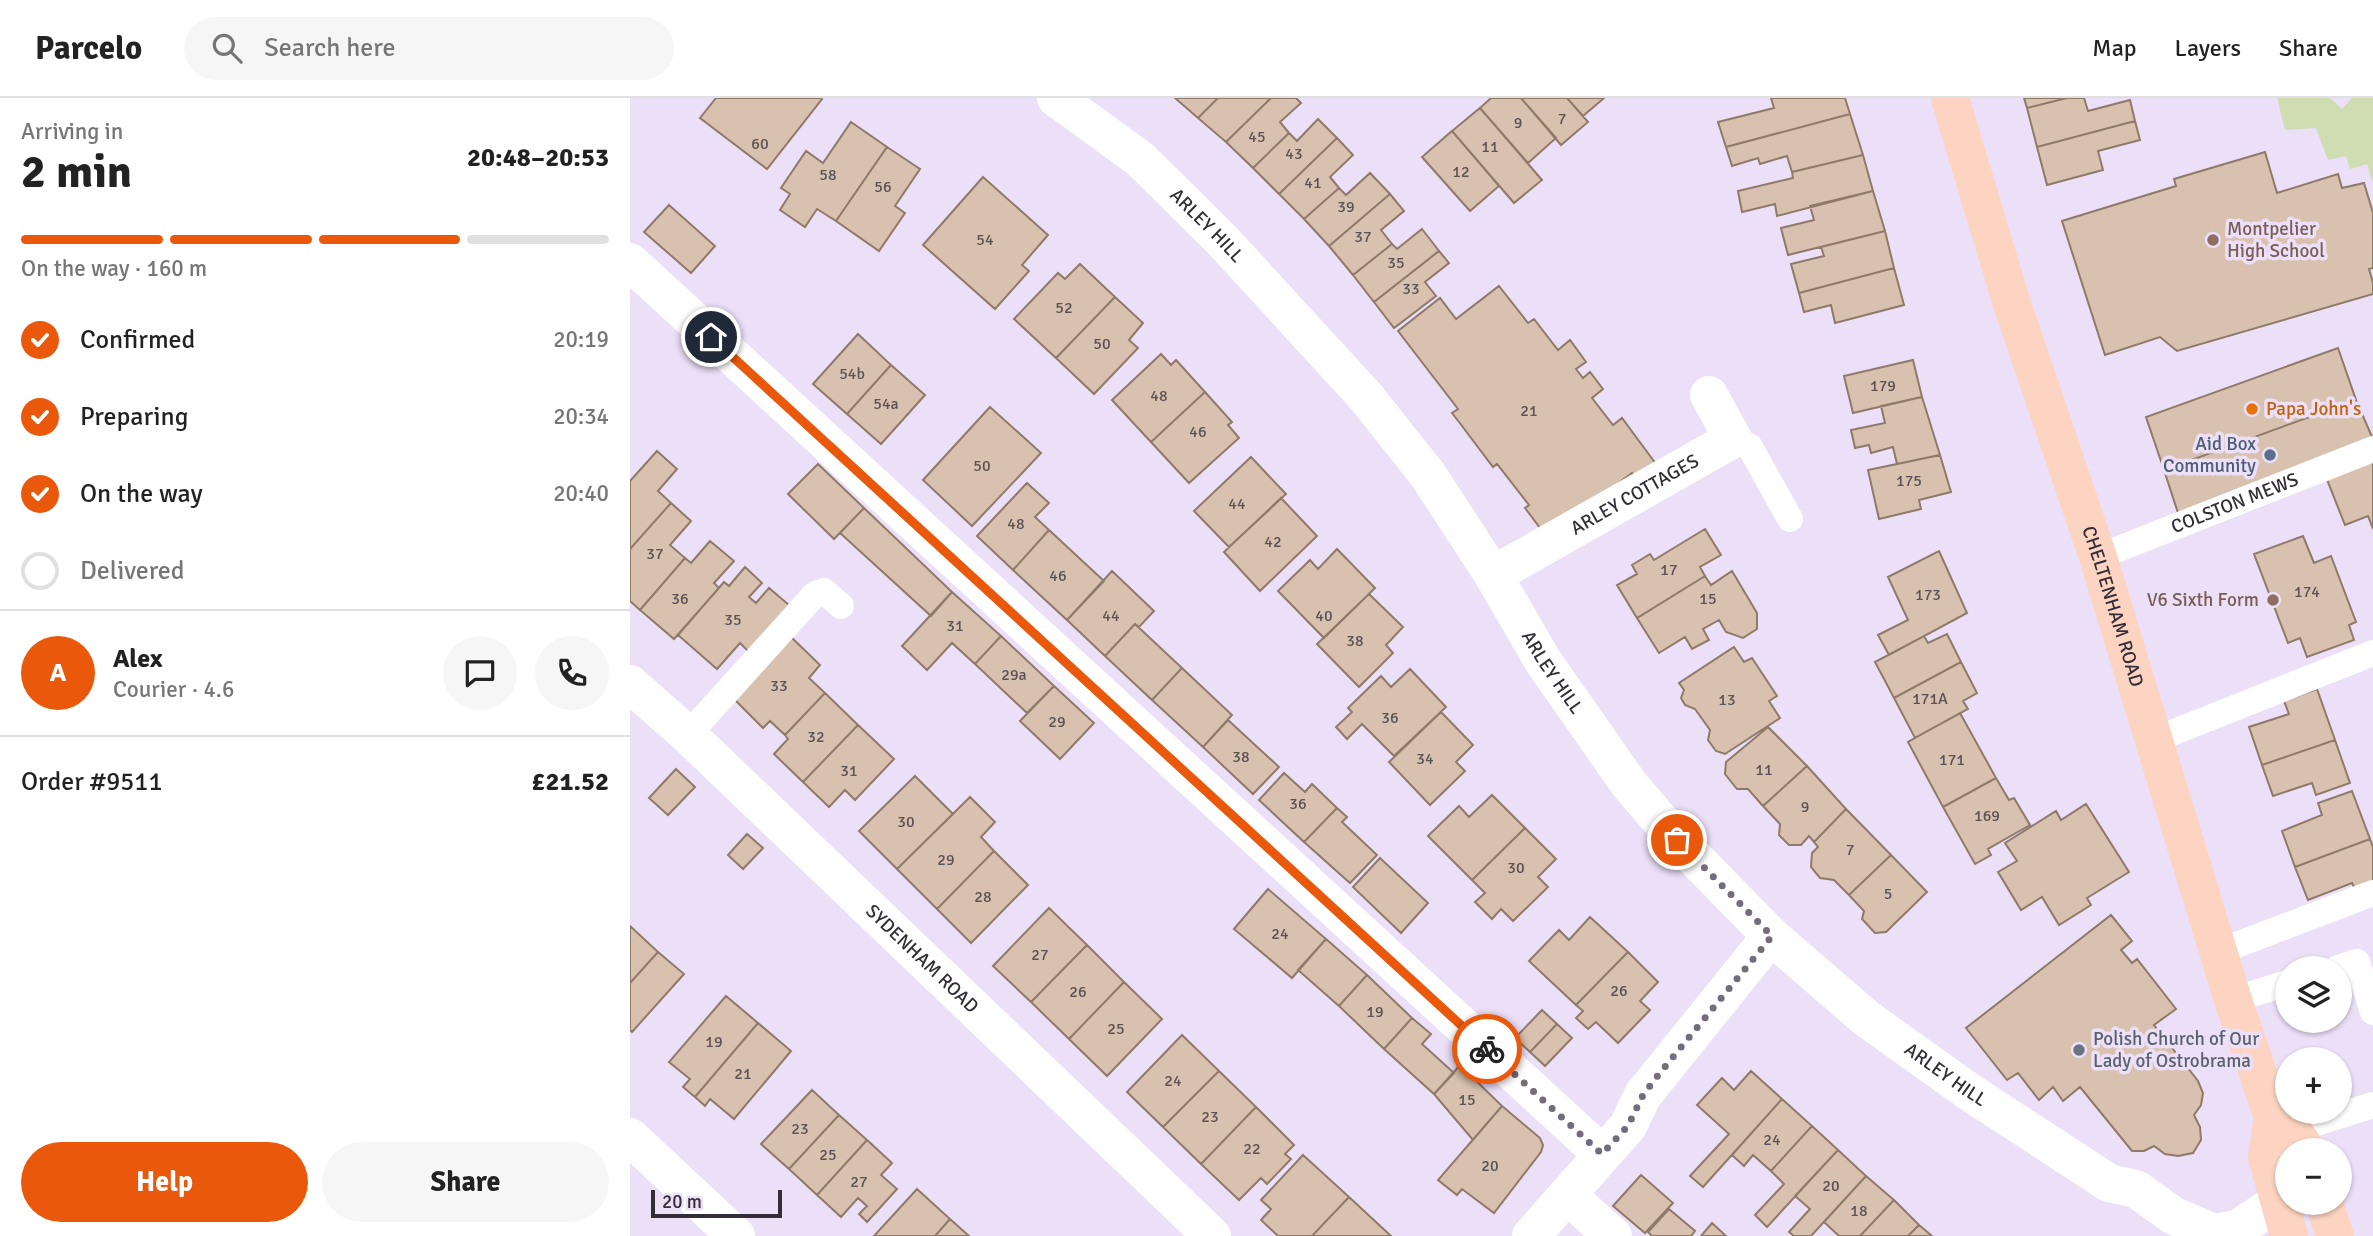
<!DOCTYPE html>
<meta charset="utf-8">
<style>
:root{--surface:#fff;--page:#f6f6f6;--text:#222;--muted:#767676;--line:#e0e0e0;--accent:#ea580c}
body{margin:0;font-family:Signika,sans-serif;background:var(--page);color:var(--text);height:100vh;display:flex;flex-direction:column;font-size:26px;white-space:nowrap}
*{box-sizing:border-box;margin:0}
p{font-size:23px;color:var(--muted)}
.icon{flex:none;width:38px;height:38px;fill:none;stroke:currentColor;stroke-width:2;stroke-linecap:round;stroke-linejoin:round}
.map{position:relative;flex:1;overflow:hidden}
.details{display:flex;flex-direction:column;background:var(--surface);width:630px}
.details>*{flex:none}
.fabs{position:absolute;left:1645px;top:858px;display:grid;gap:14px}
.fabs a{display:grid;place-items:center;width:77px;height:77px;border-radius:50%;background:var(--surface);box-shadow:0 2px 5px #0004;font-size:35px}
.scale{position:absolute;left:21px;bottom:18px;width:131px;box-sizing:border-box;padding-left:7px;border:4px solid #332d37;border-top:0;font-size:19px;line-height:24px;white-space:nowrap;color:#332d37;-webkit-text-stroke:5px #ecdff8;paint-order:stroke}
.pin{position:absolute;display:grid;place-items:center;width:60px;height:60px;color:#fff;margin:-30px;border:4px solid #fff;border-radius:50%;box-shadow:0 2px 7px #0007}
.courier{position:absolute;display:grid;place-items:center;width:70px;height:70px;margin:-35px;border:5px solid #ea580c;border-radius:50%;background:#fff;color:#222;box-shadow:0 2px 9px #0007}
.summary em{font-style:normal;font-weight:700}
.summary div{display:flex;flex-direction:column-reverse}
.summary{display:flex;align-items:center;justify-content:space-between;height:119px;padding:0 21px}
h1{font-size:46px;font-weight:700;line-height:52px}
.bar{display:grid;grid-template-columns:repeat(4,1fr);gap:10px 7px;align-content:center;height:84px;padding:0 21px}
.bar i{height:9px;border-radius:5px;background:var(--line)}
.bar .current{background:var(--accent)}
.bar p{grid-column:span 4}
.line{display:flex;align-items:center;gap:18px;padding:0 21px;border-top:2px solid var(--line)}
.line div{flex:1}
.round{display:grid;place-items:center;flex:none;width:74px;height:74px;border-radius:37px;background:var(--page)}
ol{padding:0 21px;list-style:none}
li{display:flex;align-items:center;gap:21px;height:77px}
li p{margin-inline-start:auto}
li .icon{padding:7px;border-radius:50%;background:var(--accent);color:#fff;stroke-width:4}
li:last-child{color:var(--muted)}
li i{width:38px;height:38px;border:4px solid var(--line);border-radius:50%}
.button{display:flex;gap:14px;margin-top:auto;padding:14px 21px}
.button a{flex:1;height:80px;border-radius:42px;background:var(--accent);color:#fff;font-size:28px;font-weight:700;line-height:80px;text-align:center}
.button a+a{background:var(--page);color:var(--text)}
header{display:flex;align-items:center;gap:42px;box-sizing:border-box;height:98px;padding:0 35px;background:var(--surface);border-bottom:2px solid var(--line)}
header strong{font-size:33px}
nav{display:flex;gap:38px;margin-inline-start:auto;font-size:24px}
.search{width:490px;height:63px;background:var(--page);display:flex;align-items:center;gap:18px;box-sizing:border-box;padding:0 24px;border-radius:38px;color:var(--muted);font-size:26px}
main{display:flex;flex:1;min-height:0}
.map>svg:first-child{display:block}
.green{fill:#d0dcb2}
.building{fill:#d8c1af;stroke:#8f7a69;stroke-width:2}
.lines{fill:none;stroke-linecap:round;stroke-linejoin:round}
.service{stroke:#fff;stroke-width:26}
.minor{stroke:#fff;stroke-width:38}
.primary{stroke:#fdd4c1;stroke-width:38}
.done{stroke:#746b7b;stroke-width:7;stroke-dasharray:0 12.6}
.route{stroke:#ea580c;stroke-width:9}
.education-dot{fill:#8d6e63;stroke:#ecdff8;stroke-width:2.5}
.food-dot{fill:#e8710a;stroke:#ecdff8;stroke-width:2.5}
.service-dot{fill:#5c6f8a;stroke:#ecdff8;stroke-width:2.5}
.worship-dot{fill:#6b7280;stroke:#ecdff8;stroke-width:2.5}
.labels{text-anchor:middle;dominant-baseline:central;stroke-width:7;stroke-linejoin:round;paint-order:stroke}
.number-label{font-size:16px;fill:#5c5255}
.street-label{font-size:19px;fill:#332d37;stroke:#ecdff8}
.education-label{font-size:19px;fill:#785e54;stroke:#ecdff8;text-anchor:start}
.food-label{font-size:19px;fill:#c56008;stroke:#ecdff8;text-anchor:start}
.service-label{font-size:19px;fill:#4e5e75;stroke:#ecdff8;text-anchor:end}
.worship-label{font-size:19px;fill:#5b616d;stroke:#ecdff8;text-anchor:start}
</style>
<header>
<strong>Parcelo</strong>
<div class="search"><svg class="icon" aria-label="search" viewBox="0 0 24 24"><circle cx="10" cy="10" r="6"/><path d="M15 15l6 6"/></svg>Search here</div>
<nav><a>Map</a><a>Layers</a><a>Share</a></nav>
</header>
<main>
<section class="details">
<div class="summary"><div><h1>2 min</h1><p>Arriving in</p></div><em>20:48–20:53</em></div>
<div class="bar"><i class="current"></i><i class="current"></i><i class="current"></i><i></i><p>On the way · 160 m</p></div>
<ol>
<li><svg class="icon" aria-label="check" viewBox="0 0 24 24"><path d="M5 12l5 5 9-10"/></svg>Confirmed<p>20:19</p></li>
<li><svg class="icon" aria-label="check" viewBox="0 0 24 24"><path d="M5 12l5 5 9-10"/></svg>Preparing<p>20:34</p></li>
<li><svg class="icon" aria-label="check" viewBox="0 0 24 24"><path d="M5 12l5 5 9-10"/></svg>On the way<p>20:40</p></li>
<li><i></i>Delivered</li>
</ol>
<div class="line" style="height:126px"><b class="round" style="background:var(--accent);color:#fff">A</b><div><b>Alex</b><p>Courier · 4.6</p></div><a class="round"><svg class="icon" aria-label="chat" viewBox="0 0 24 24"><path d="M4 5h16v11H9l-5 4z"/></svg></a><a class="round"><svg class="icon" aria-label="phone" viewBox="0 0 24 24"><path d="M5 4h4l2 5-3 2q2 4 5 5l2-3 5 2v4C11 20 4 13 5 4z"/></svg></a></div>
<div class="line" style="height:91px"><div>Order #9511</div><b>£21.52</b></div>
<div class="button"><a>Help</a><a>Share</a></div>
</section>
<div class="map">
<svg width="1743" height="1138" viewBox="0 0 1743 1138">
<rect width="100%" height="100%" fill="#ecdff8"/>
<!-- green -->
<path class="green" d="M1647,0H1700L1712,11L1722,0H1743V85L1737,66L1720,71L1716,58L1698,62L1686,30L1655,32Z"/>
<!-- building -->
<path class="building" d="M86,0H191L192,1L137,71L70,20Z
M545,0H588L568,20Z
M588,0H641L596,44L568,20Z
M641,0H666L671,5L650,24L659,35L623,70L596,44Z
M861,0H891L926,40L898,65L850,10Z
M891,0H937L958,24L931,47Z
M937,0H974L953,18Z
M1141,0H1215L1220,16L1096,49L1088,24L1144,10Z
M1394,0H1437L1397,10Z
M1437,0H1454L1458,13L1500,2L1505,23L1407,49L1397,10Z
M850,10L912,82L884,105L822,33Z
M1220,16L1233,57L1162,74L1157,58L1130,66L1128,60L1102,68L1096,49Z
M688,21L707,40L649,96L623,70L659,35L667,43Z
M1505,23L1510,42L1468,53L1473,72L1417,87L1407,49Z
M221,24L257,49L206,123L187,111L175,129L150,112L160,96L151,90L176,53L193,65Z
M822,33L869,88L840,113L792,59Z
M707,40L723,57L700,79L709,90L674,121L649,96Z
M257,49L290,71L265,108L275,115L249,153L206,123Z
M1635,54L1647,95L1708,76L1712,90L1734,85L1743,115V170L1739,171L1743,185V196L1547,253L1530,239L1475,257L1432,123L1546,88L1544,81Z
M1233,57L1243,93L1147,118L1145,106L1112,114L1108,93L1163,80L1162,74Z
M740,75L760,96L699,148L674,121L709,90L716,97Z
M353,79L418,137L392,167L399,173L365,211L293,147Z
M1243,93L1255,133L1158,157L1151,130L1184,122L1180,108Z
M760,96L774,113L751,132L762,146L723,177L699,148Z
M39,107L85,148L61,175L14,134Z
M792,131L809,153L744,204L723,177L762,146L767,151Z
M1255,133L1264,170L1169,195L1161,166L1194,158L1191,149Z
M809,153L819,165L795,184L806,198L764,230L744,204Z
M450,166L485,199L426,260L384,221L428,175L435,181Z
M1264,170L1274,207L1205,225L1201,207L1174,214L1169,195Z
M869,188L898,225L904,221L928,252L940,242L956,264L946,271L953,280L960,274L973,291L962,300L983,327L992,320L1026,366L1006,381L1002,375L943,420L919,442L895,410L899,407L867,366L863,369L829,324L822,315L828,311L768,233L810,200L826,221Z
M485,199L513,225L499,242L508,250L464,296L426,260Z
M228,236L261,267L217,316L183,286Z
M1708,250L1726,302L1534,372L1516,319Z
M531,256L541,267L546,262L575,294L521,344L482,302Z
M1283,262L1292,299L1223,315L1214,278Z
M261,267L295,297L251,346L217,316Z
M575,294L602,324L598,327L609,340L559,385L521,344Z
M1292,299L1310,357L1267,366L1263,349L1241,355L1239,347L1225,350L1221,332L1255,325L1251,308Z
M1726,302L1743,341L1549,418L1534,372Z
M360,309L411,355L342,428L293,382Z
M27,353L47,371L28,393L41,405L0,451V383Z
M1310,357L1321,394L1289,402L1291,411L1249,421L1238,372Z
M621,359L656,396L599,449L564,413Z
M1743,361V431L1738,418L1715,427L1696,379Z
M188,366L234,410L204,441L158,396Z
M397,385L419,405L405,419L419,432L383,472L347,438Z
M651,400L687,438L630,493L594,454Z
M41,405L61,423L40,447L55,460L10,512L0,503V451Z
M234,410L322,494L301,518L210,435Z
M1075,431L1091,457L1070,469L1075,478L1007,520L987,487L1007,476L1002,467L1020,456L1024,462Z
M419,432L474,483L437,522L383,472Z
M1673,438L1684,465L1701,458L1726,524L1719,527L1724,542L1677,559L1670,540L1658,545L1624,456Z
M80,443L104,463L84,485L89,490L44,541L10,512L55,460L61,465Z
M707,451L745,490L694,540L648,493L680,462L688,471Z
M1309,453L1337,515L1259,557L1248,537L1278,522L1258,479Z
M115,469L132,485L119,499L126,505L139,490L159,507L118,553L110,545L87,571L48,537L94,484L99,488Z
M482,473L524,513L509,529L505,526L475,558L437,522Z
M1102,473L1127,515V531L1113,540L1096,534L1089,522L1073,531L1079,542L1062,551L1055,539L1029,555L1007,520L1075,478L1081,487Z
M322,494L371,538L345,566L322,545L297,572L272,548Z
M739,496L773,529L756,547L763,555L729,589L687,546Z
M505,526L552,570L522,602L475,558Z
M1317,536L1331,564L1264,600L1245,564L1294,538L1298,545Z
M159,537L190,567L179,580L195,595L155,637L140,623L133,630L101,598Z
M371,538L424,588L397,615L345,566Z
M1104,549L1114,564L1122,560L1147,598L1139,603L1150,620L1095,656L1086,653L1078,642L1080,632L1065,611L1055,607L1051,600L1054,592L1049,585Z
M1331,564L1347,595L1333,603L1338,611L1285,640L1264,600Z
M552,570L602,617L573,649L522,602Z
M780,571L816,609L764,658L732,626L717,641L706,629L722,614L718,610L751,578L761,589Z
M424,588L464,625L430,661L390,623Z
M1687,591L1705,642L1632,667L1619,629L1659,616L1654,603Z
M195,595L228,627L173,684L144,656L158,641L155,637Z
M811,614L843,647L826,664L835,673L800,707L759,664Z
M1330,615L1366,680L1313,709L1278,644Z
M598,622L649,669L623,696L573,649Z
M228,627L264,661L225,702L215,692L199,709L173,684Z
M1138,629L1177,668L1133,708L1118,691H1107L1095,676L1096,664Z
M1705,642L1720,685L1686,697L1682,685L1643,698L1632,667Z
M1177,668L1216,711L1184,744L1179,738L1171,747H1159L1149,737L1150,726L1133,708Z
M46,671L65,689L38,717L19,700Z
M654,675L675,694L682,686L707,710L674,744L629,702Z
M285,678L323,716L267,771L229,733Z
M1366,680L1379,702L1384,700L1400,727L1358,751L1361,757L1345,766L1313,709Z
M1722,693L1740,741L1665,769L1652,733L1692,717L1688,705Z
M862,697L895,730L842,782L798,738L829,708L839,719Z
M340,699L365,724L351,739L364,753L307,811L267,771Z
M1456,706L1499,774L1457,800L1461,807L1429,827L1412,799L1391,812L1368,774L1387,763L1375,745L1426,713L1431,722Z
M707,710L717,719L712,724L747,757L720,785L674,744Z
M1216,711L1261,757L1219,797L1204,782L1190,780L1181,769L1182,755L1188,749L1184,744Z
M895,730L926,761L908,779L918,789L883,823L871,811L862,821L845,804L855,795L842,782Z
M117,736L133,750L113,771L98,757Z
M1740,741L1743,749V787L1726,793L1722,785L1678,802L1665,769Z
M364,753L398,787L341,845L307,811Z
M1261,757L1297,794L1256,834L1245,835L1232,821L1234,813L1219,797Z
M750,760L798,805L771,835L723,789Z
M638,791L696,841L662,880L604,831Z
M419,810L457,847L401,904L363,868Z
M1481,817L1502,843L1491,852L1502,865L1507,861L1546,911L1524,927L1568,983L1573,995L1571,1007L1564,1017L1570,1029L1571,1042L1563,1055L1548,1058L1535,1056L1524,1048L1514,1053H1502L1450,989L1433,1003L1423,989L1409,1002L1388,975L1377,982L1336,930Z
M960,819L998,854L946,907L899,863L929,832L939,842Z
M0,828L28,854L0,885Z
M696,841L737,877L709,908L668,872Z
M457,847L494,884L439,941L401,904Z
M28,854L54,876L2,934L0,932V885Z
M998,854L1028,884L1010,903L1020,912L988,945L966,924L958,931L946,920L953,913L946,907Z
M737,877L782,920L754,951L709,908Z
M494,884L532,921L477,978L439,941Z
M96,898L128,925L65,999L53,989L60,981L39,964Z
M912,912L927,926L900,954L885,940Z
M782,920L801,936L792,946L824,975L804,996L754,951Z
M128,925L161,953L104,1021L80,1001L75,1008L65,999Z
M927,926L942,940L915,968L900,954Z
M552,937L589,973L533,1029L497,994Z
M830,967L872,1008L843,1042L804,996Z
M589,973L626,1009L571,1066L533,1029Z
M1121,973L1152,1001L1073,1089L1060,1078L1099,1036L1067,1007L1092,980L1104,992Z
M182,992L209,1017L159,1071L131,1046Z
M1152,1001L1182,1028L1141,1073L1123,1057L1114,1068L1102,1057Z
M872,1008L910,1040L913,1047L911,1054L864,1115L832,1091L827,1097L808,1082Z
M626,1009L664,1047L655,1056L661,1061L637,1086L631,1080L609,1102L571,1066Z
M209,1017L237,1042L187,1097L159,1071Z
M1182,1028L1208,1052L1137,1129L1125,1117L1154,1086L1141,1073Z
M237,1042L262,1065L251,1077L267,1091L237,1124L229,1116L237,1108L228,1100L211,1119L187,1097Z
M1208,1052L1236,1078L1181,1138H1164L1159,1134L1180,1111L1165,1098Z
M673,1057L719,1099L682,1138H648L631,1122L641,1111L631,1102Z
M1011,1077L1043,1105L1015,1135L983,1108Z
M1236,1078L1264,1102L1230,1138H1209L1194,1124Z
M287,1091L320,1121L305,1138H244Z
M719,1099L761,1138H682Z
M1264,1102L1289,1127L1278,1138H1230Z
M1039,1111L1065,1133L1061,1138H1022L1018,1134Z
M320,1121L339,1138H305Z
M1082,1125L1096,1138H1071Z
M1289,1127L1302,1138H1278Z"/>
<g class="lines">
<!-- service -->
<g class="service">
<path d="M1103,341L1120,349L1160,421"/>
<path id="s1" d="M1468,459L1743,351"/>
<path d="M58,637L185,496L194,493L211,508"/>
<path d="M1524,642L1743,555"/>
<path d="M1588,854L1743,795"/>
<path d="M1708,870L1727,864L1743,914"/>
<path d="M1603,902L1657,885"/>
<path d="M1661,1033L1743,1007"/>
</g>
<!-- minor -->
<g class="minor">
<path id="s2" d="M426,0L510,61L592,142L736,299L798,377L863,477L913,563L999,686L1047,742L1141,838L1236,920L1338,993L1479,1085L1506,1091L1544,1118L1584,1135L1607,1131L1648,1104"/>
<path d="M0,164L972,1056"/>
<path id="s3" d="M863,477L1103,341L1079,297"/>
<path id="s4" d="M0,586L58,637L582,1138"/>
<path d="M0,1039L106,1138"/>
<path d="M937,1097L983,1138"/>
<path d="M901,1138L998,1028L1013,997L1141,838"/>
</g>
<!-- primary -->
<g class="primary">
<path id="s5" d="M1320,0L1381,203L1468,459L1603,902L1643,1019L1637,1059L1659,1138"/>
<path d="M1643,1019C1655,1028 1670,1037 1675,1052"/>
<path d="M1694,1104L1705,1138"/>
</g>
</g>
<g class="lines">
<!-- done -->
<path class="done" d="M857,951L972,1056L998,1028L1013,997L1029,976L1142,838L1047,742"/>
<!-- route -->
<path class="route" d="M81,239L857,951"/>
</g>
<!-- markers -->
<g class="education-dot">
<circle cx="1583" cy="142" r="7"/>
<circle cx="1643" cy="502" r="7"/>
</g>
<circle class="food-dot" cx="1622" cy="311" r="7"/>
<circle class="service-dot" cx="1640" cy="357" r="7"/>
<circle class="worship-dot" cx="1449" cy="952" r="7"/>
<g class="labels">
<!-- number labels -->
<g class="number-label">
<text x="932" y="21">7</text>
<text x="888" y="25">9</text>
<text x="627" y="39">45</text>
<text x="130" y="46">60</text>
<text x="860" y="49">11</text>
<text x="664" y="56">43</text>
<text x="831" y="74">12</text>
<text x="198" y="77">58</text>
<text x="683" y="85">41</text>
<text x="253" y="89">56</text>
<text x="716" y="109">39</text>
<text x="733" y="139">37</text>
<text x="355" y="142">54</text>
<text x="766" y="165">35</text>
<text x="781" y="191">33</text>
<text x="434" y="210">52</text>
<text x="472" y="246">50</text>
<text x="222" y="276">54b</text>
<text x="1253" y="288">179</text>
<text x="529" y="298">48</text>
<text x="256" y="306">54a</text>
<text x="899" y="313">21</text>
<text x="568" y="334">46</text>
<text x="352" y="368">50</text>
<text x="1279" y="383">175</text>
<text x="607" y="406">44</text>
<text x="386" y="426">48</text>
<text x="643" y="444">42</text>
<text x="25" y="456">37</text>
<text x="1039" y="472">17</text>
<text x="428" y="478">46</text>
<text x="1677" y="494">174</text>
<text x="1298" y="497">173</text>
<text x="50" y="501">36</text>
<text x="1078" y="501">15</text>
<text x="481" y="518">44</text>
<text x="694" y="518">40</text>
<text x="103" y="522">35</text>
<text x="325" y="528">31</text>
<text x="725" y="543">38</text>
<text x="384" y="577">29a</text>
<text x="149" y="588">33</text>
<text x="1300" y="601">171A</text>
<text x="1097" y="602">13</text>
<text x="760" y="620">36</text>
<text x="427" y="624">29</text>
<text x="186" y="639">32</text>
<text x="611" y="659">38</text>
<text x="795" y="661">34</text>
<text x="1322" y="662">171</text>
<text x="1134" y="672">11</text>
<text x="219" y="673">31</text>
<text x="668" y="706">36</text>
<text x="1175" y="709">9</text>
<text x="1357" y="718">169</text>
<text x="276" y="724">30</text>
<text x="1220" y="752">7</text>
<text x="316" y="762">29</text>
<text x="886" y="770">30</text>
<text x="1258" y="796">5</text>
<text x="353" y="799">28</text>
<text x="650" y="836">24</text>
<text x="410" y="857">27</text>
<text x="989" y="893">26</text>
<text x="448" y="894">26</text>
<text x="745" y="914">19</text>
<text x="486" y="931">25</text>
<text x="84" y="944">19</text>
<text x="113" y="976">21</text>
<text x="543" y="983">24</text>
<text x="837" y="1002">15</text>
<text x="580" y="1019">23</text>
<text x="170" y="1031">23</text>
<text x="1142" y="1042">24</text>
<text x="622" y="1051">22</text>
<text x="198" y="1057">25</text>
<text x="860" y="1068">20</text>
<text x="229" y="1084">27</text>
<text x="1201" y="1088">20</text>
<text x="1229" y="1113">18</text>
</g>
<!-- street labels -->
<g class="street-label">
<text stroke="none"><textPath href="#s2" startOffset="198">ARLEY HILL</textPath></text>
<text stroke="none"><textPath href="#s3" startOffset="163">ARLEY COTTAGES</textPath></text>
<text stroke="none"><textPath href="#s1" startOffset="147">COLSTON MEWS</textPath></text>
<text stroke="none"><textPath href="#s5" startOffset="534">CHELTENHAM ROAD</textPath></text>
<text stroke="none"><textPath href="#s2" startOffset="765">ARLEY HILL</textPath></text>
<text stroke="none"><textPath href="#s4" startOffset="401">SYDENHAM ROAD</textPath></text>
<text stroke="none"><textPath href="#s2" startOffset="1332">ARLEY HILL</textPath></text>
</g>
<!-- education labels -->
<g class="education-label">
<text x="1597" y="131">Montpelier<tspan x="1597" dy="22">High School</tspan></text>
<text x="1629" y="502" text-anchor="end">V6 Sixth Form</text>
</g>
<!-- food labels -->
<g class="food-label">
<text x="1636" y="311">Papa John's</text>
</g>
<!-- service labels -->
<g class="service-label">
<text x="1626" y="346">Aid Box<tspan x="1626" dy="22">Community</tspan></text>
</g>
<!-- worship labels -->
<g class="worship-label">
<text x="1463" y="941">Polish Church of Our<tspan x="1463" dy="22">Lady of Ostrobrama</tspan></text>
</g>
</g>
</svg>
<div class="fabs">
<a><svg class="icon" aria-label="layers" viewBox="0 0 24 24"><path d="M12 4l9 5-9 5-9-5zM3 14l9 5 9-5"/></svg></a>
<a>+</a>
<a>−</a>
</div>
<div class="scale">20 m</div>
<div class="pin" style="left:1047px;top:742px;background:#ea580c"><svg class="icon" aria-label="bag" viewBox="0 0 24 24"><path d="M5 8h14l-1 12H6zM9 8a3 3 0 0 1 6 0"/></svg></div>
<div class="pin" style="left:81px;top:239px;background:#1f2937"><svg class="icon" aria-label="home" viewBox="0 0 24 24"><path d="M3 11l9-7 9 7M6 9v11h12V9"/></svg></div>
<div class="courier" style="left:857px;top:951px"><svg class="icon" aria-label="bike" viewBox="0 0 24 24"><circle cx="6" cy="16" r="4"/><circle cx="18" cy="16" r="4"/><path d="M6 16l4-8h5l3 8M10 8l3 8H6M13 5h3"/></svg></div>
</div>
</main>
